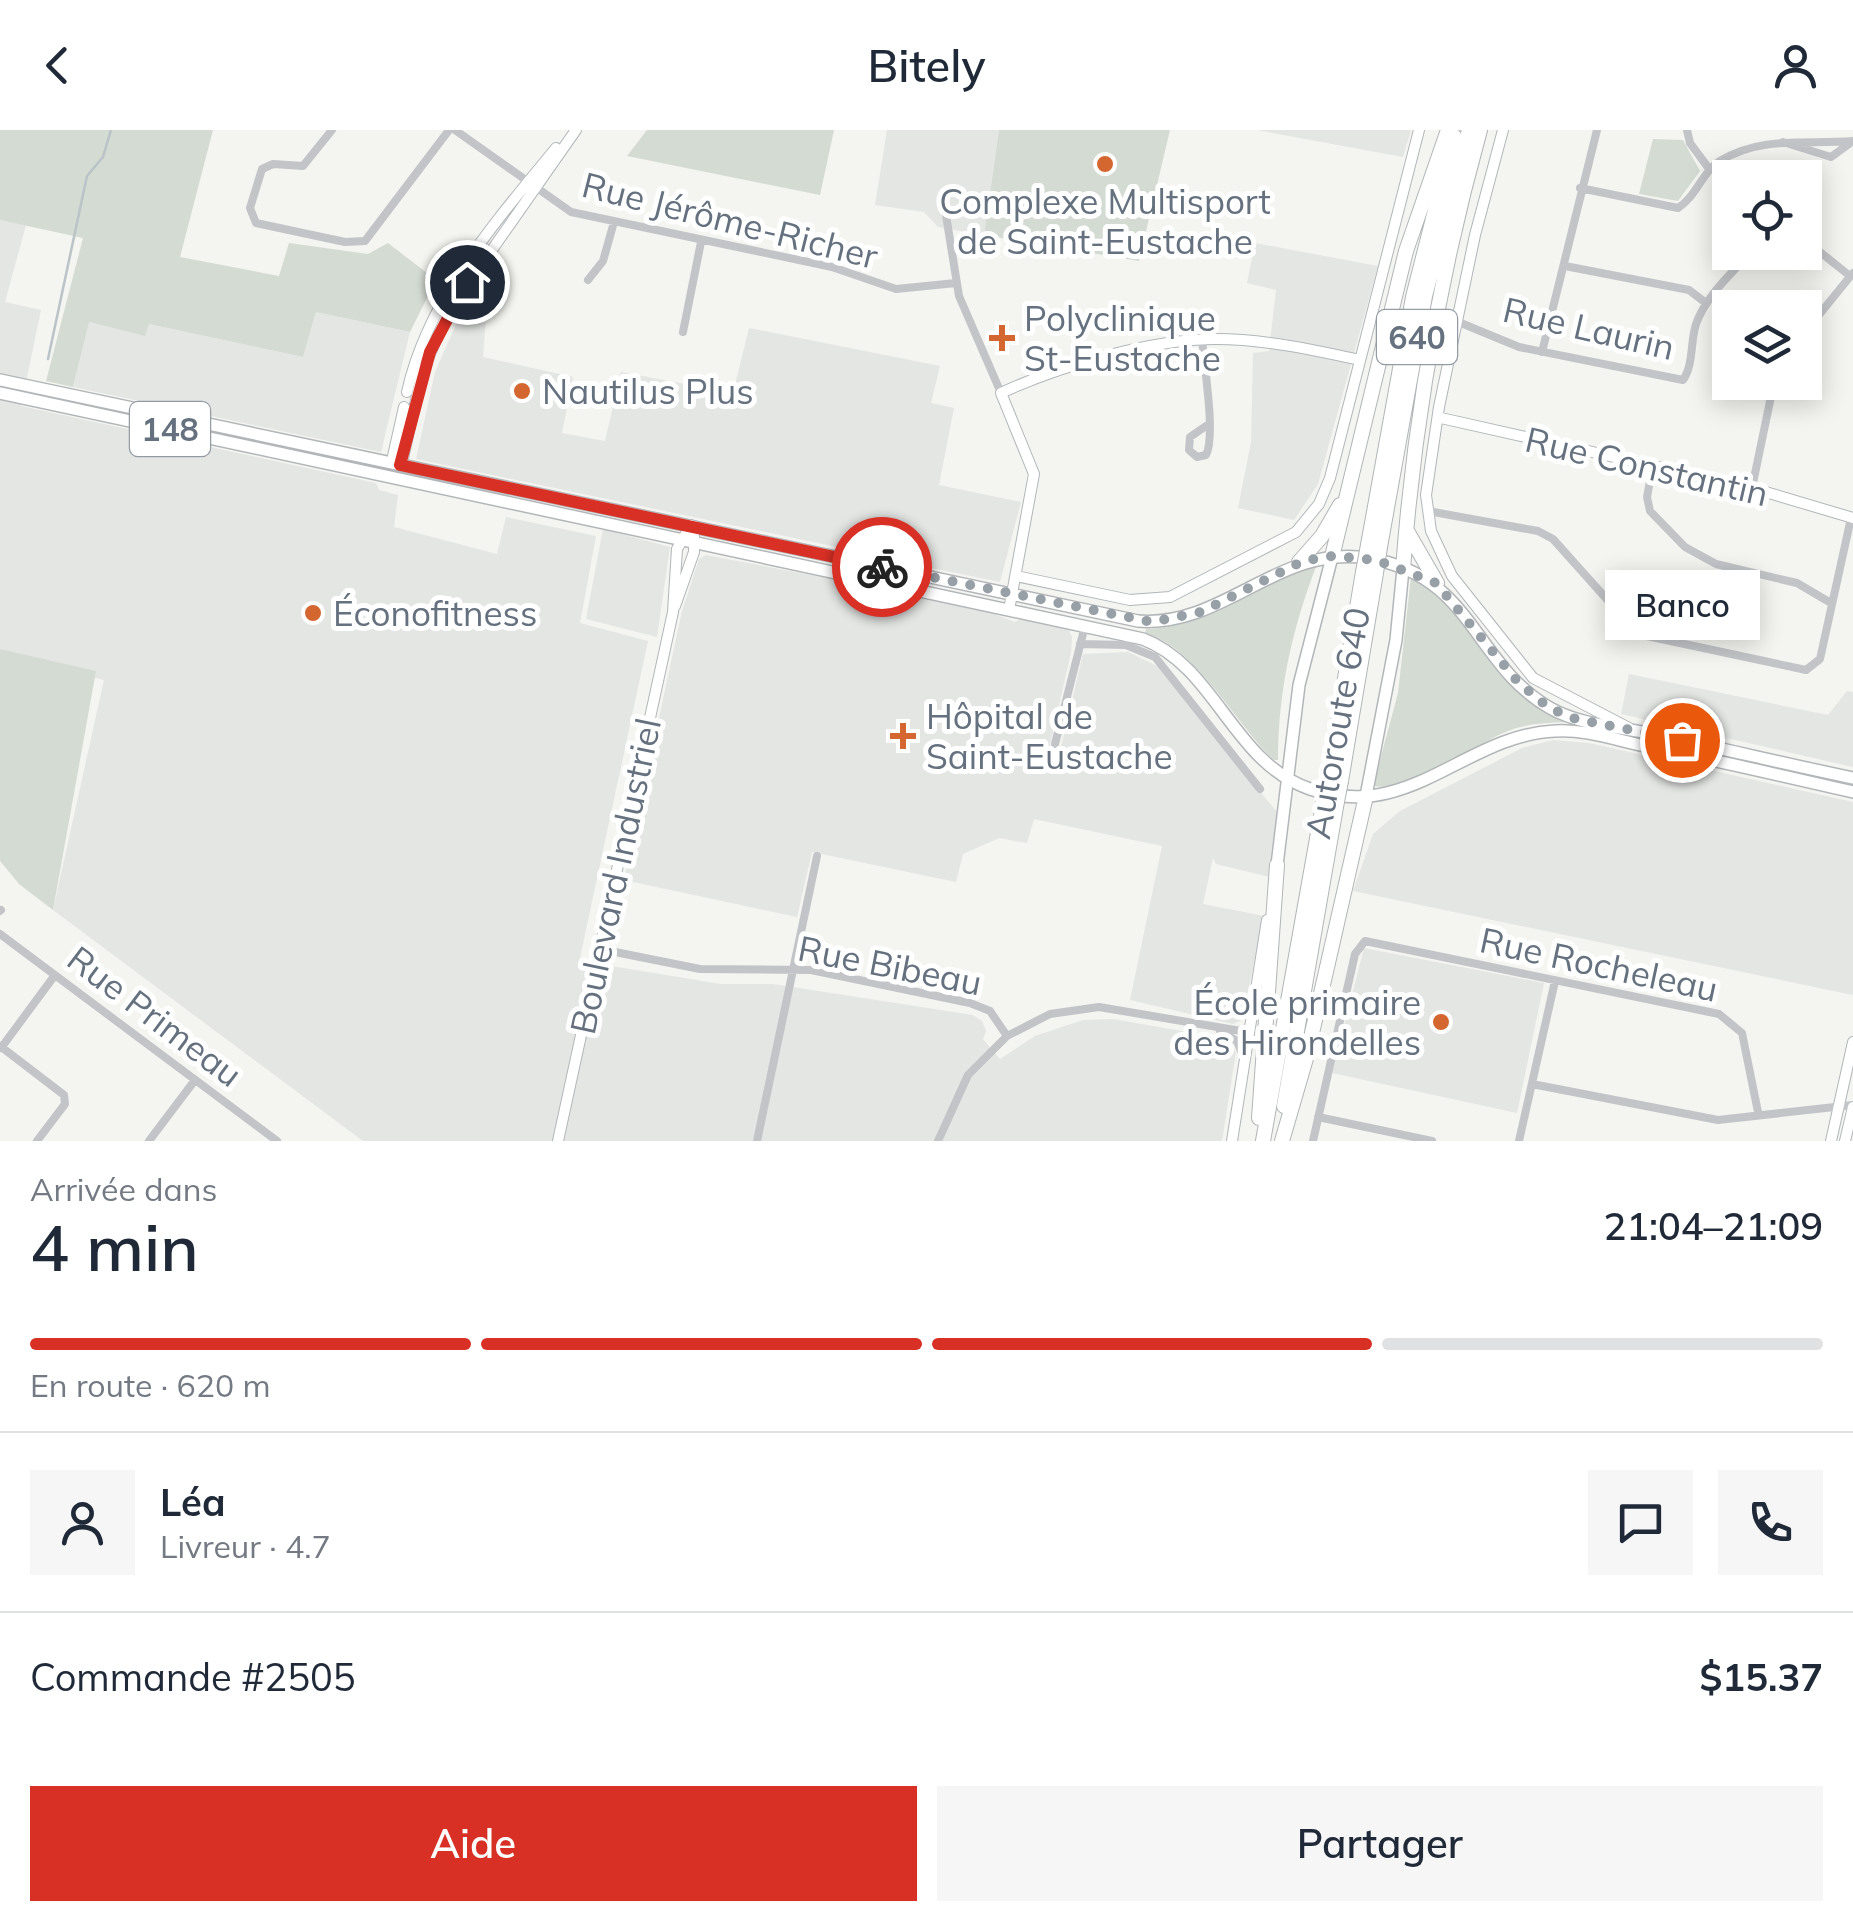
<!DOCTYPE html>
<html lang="fr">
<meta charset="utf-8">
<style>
:root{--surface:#fff;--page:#f6f6f7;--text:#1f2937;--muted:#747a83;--line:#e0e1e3;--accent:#d93025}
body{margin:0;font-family:Mulish,sans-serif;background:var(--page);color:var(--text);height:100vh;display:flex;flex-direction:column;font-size:38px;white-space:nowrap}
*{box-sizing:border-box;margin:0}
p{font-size:32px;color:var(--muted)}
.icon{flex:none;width:55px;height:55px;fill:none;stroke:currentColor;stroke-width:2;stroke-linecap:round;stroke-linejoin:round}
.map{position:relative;height:1011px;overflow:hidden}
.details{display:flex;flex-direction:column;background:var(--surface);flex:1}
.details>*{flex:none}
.controls{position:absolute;left:1712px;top:30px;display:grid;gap:20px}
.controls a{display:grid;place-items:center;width:110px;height:110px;border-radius:0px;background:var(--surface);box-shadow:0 5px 25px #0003;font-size:50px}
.pin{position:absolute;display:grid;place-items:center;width:85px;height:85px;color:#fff;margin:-42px;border:5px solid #fff;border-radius:50%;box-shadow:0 2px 10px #0007}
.courier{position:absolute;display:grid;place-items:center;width:100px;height:100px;margin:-50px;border:8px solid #d93025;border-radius:50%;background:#fff;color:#222;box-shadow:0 2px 12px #0007}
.bubble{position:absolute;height:70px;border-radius:0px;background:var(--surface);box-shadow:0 5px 25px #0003;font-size:32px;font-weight:600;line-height:70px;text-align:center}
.headline em{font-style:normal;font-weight:600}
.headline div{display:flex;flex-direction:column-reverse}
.headline{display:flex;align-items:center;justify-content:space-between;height:170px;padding:0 30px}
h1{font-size:65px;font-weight:600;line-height:75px}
.bar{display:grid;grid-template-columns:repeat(4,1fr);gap:15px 10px;align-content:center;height:120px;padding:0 30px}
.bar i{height:12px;border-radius:8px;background:var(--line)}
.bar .on{background:var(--accent)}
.bar p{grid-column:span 4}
.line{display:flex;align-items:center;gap:25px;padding:0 30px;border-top:2px solid var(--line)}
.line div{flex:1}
.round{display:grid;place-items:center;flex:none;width:105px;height:105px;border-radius:0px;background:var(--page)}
.action{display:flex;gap:20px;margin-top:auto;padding:20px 30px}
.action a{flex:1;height:115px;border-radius:0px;background:var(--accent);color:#fff;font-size:40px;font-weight:600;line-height:115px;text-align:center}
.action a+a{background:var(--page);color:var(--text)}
header{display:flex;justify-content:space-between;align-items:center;height:130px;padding:0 30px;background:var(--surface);font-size:45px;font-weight:600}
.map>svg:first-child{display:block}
.built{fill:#e4e6e4}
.green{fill:#d4dbd2}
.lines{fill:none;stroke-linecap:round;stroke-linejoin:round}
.stream{stroke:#bac3c8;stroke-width:2.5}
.secondary-casing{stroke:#b2b6ba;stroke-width:12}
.primary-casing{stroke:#b3b6b9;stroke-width:14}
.highway-casing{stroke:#b2b5b8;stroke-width:16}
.street{stroke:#c2c4c8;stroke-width:8}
.secondary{stroke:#fff;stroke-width:10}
.primary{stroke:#fff;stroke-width:11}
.highway{stroke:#fff;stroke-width:14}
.highway-bridge-casing{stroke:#b2b5b8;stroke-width:16;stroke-linecap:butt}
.highway-bridge{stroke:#fff;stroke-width:14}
.done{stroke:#979fa7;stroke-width:10;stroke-dasharray:0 18}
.route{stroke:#d93025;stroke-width:12}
.poi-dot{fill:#d46630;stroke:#fff;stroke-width:4}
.labels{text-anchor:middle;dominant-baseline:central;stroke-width:10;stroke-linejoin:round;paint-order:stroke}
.shield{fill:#fff;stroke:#939ca5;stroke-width:2.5}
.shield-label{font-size:32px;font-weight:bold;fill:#65717f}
.poi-label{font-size:35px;fill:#65717f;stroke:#fff;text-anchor:start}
.street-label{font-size:35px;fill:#65717f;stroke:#fff}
</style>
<header><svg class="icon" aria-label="back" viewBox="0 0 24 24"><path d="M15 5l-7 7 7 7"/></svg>Bitely<svg class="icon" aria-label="person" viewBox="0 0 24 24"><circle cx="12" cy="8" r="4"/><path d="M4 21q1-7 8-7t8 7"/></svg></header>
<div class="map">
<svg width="1853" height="1011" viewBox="0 0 1853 1011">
<rect width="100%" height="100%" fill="#f4f4f0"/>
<!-- built -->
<path class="built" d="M887,0H999L984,105L938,97L924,82L875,75Z
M1257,0H1411L1403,27Z
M0,90L26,95L5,172L41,180L21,276L376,353L379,360L398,365L394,397L497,424L506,387L596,406L580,493L648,511L578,837L607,844L611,836L721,854H773L973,885L982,891L986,901L983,909L1000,929L1035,906L1083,890L1113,889L1204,905L1228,912L1236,922L1222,1011H363L53,780L104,550L0,524Z
M1255,113L1378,136L1318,354L1294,390L1238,378L1251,312L1253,223L1269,221L1276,160L1247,153Z
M316,182L410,202L381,322L73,257L88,192L144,205L149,194L303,227Z
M461,183L486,187L483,227L573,247L562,303L605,311L621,242L733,263L749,198L940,236L931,273L954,278L939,355L1021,372L1000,452L902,432L883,422L880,426L416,329L435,242Z
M603,399L670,417L657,507L586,489Z
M706,425L864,455L888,465L895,462L986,481L1015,492L1021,489L1068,499L1072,507L1071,523L1048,623L1059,625L1083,524L1128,522L1157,536L1277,682L1270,747L1216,734L1213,728L1203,774L1264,786L1242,890L1233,894L1130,870L1162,716L1034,689L1027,713L999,708L963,724L956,752L812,722L797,787L624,750L682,481L699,429Z
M1629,544L1828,585L1847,561L1853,562V637L1621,584Z
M1553,610L1589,613L1853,672V865L1353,761L1373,704L1400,681L1522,618Z
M1364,818L1544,853L1517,983L1332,943Z"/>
<!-- green -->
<path class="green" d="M0,0H213L180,127L279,146L289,113L368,124L388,113L436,150L410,202L316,182L303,227L149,194L145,206L89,192L73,257L46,251L83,108L0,90Z
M647,0H834L820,65L627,26Z
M999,0H1170L1139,131L984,105Z
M1653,9L1683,10L1700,41L1678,71L1639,64Z
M1317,434C1292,499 1278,561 1278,630H1274C1237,596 1193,513 1145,504L1146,499C1219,494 1252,451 1317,434Z
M1411,447C1476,480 1494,563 1565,592C1543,593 1522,594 1503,603C1465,620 1417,663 1373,656L1398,563Z
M0,519L96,541L53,780L19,754L0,731Z"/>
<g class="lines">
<!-- stream -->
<path class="stream" d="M48,229L87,46L103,27L111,0"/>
<!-- secondary casing -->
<g class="secondary-casing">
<path id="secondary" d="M1503,0L1475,105L1439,277L1426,365L1431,401L1452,446L1533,548L1629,598
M407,262C428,168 496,91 556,18
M1441,288L1752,358L1853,388
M393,326L404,277
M403,328L422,243L447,184L576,0
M1016,446L1130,470L1170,467L1296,402L1319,374L1330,348L1419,0
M675,476L694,422V396
M1009,480L1034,344L1001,263C1059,236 1152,209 1216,209C1264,209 1314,220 1360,230
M558,1011L673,482L677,419L691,395
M1232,1011L1267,790
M1831,1011L1853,912
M1845,1011L1853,977"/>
</g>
<!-- primary casing -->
<g class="primary-casing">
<path id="primary" d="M0,250L1138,491C1223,498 1279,414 1367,428C1474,445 1472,533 1550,578C1580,595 1619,597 1653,604C1720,618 1786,634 1853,648
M0,263L1143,509C1216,537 1233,633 1310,659C1410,693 1465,605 1555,601C1585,599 1616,610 1645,616C1714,630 1784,646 1853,662
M1366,666L1396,510L1403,439
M1277,735L1299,555L1332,427"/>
</g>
<!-- highway casing -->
<g class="highway-casing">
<path id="highway" d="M1407,401L1437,453
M1368,415L1413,167L1454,6
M1380,417L1425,166L1469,0
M1332,427L1406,121L1448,0
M1299,432L1322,406L1340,375
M1403,439C1414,290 1440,144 1480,0
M1328,649L1363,442
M1341,651L1376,443
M1284,976L1336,677
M1259,988L1277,735
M1263,1011L1323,675
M1282,1011L1307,925L1366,666"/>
</g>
<!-- street -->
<path class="street" d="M332,0L303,36L273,34L262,39L250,78L256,93L345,112L365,111L449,0
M455,0L571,82L832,137L896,159L956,153
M1687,0L1690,13L1710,40
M1783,12L1831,27L1853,11
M1580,58L1678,78C1696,67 1702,42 1720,31C1762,5 1808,15 1853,11
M945,79L959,166L1001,263
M1805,110L1850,146
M1565,136L1689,160L1706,173
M588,150L603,131L614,92
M1456,191L1519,217L1683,250C1694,234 1690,212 1696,194C1706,166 1731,144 1751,122
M683,202L701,112
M1805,202L1853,143
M1202,209C1204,235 1216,306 1206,325L1197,327L1189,320L1190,307L1206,296
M1542,222L1597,0
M1653,335L1647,367L1650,381L1685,417L1716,434L1797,453L1831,473
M1752,358L1774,252
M1428,381L1538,401L1553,409L1629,494L1647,506L1806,540L1820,529L1851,388
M1080,514L1126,515L1155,527L1260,659
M1055,614L1085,496
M0,781L1,780
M0,804L277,1011
M600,819L700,839L811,840L970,873L990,881L1007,906L1050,884L1099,877L1247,902
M1220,901L1237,911L1243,926
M0,916L64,965L65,974L37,1011
M1,918L55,845
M1532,954L1718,990L1853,975
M1318,987L1432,1011
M149,1011L195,950
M757,1011L817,726
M938,1011L968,945L1007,906
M1313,1011L1355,824L1365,811L1719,884L1742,903L1758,982
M1519,1011L1555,851"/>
<!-- secondary -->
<use href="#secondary" class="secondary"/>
<!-- primary -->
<use href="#primary" class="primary"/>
<!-- highway -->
<use href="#highway" class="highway"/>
<!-- highway-bridge casing -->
<g class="highway-bridge-casing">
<path id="highway-bridge" d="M1363,442L1368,415
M1376,443L1380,417
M1323,675L1328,649
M1336,677L1341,651"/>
</g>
<!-- highway-bridge -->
<use href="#highway-bridge" class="highway-bridge"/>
</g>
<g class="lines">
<!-- done -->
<path class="done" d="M882,437L1152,492L1201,482L1303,431L1332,426L1376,430L1436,453L1518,552L1549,578L1576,589L1682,610"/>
<!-- route -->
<path class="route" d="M467,152L430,222L400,335L882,437"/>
</g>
<!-- markers -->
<g class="poi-dot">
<circle cx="1105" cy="34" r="10"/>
<path d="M997 193h10v10h10v10h-10v10h-10v-10h-10v-10h10z"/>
<circle cx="522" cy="261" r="10"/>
<circle cx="313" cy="483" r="10"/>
<path d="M898 591h10v10h10v10h-10v10h-10v-10h-10v-10h10z"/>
<circle cx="1441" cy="892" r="10"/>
</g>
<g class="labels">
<!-- shield labels -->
<g class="shield">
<rect x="1377" y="180" width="80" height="54" rx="8"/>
<rect x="130" y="272" width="80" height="54" rx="8"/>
</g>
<g class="shield-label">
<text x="1417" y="207">640</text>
<text x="170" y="299">148</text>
</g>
<!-- poi labels -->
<g class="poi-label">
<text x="1105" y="71" text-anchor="middle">Complexe Multisport<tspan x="1105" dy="40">de Saint-Eustache</tspan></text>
<text x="1024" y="188">Polyclinique<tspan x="1024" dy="40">St-Eustache</tspan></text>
<text x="542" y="261">Nautilus Plus</text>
<text x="333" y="483">Éconofitness</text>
<text x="926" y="586">Hôpital de<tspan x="926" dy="40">Saint-Eustache</tspan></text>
<text x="1421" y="872" text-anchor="end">École primaire<tspan x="1421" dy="40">des Hirondelles</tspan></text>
</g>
<!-- street labels -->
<g class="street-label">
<text transform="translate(730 90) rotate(14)">Rue Jérôme-Richer</text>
<text transform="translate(1589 198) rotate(13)">Rue Laurin</text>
<text transform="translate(1647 336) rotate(13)">Rue Constantin</text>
<text transform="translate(1337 593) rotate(-80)">Autoroute 640</text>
<text transform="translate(615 746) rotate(-78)">Boulevard Industriel</text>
<text transform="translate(1599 834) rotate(12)">Rue Rocheleau</text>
<text transform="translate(890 835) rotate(11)">Rue Bibeau</text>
<text transform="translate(155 886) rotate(37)">Rue Primeau</text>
</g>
</g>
</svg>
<div class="controls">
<a><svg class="icon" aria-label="locate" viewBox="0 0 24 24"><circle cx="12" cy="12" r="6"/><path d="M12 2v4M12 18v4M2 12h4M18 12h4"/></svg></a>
<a><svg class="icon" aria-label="layers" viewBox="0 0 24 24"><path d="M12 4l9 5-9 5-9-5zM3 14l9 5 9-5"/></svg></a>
</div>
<div class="pin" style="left:1682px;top:610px;background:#ea580c"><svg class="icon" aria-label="bag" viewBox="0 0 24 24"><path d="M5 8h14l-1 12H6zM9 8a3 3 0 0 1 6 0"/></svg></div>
<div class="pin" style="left:467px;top:152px;background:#1f2937"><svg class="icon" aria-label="home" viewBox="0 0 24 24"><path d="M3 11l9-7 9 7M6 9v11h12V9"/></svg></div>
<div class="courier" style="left:882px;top:437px"><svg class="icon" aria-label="bike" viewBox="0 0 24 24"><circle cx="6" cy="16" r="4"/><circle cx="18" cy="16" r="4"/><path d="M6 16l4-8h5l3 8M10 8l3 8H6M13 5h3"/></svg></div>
<div class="bubble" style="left:1605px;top:440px;width:155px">Banco</div>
</div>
<section class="details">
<div class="headline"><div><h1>4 min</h1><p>Arrivée dans</p></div><em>21:04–21:09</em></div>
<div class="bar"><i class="on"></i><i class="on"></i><i class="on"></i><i></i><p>En route · 620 m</p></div>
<div class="line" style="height:180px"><a class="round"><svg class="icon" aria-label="person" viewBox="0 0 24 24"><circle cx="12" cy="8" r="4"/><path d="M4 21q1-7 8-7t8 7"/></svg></a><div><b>Léa</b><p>Livreur · 4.7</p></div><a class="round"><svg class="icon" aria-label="chat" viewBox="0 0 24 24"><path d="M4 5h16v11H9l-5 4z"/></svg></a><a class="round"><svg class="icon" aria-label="phone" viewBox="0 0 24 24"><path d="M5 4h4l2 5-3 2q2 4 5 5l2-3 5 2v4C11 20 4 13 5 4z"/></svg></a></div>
<div class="line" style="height:130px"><div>Commande #2505</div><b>$15.37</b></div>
<div class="action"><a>Aide</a><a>Partager</a></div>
</section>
